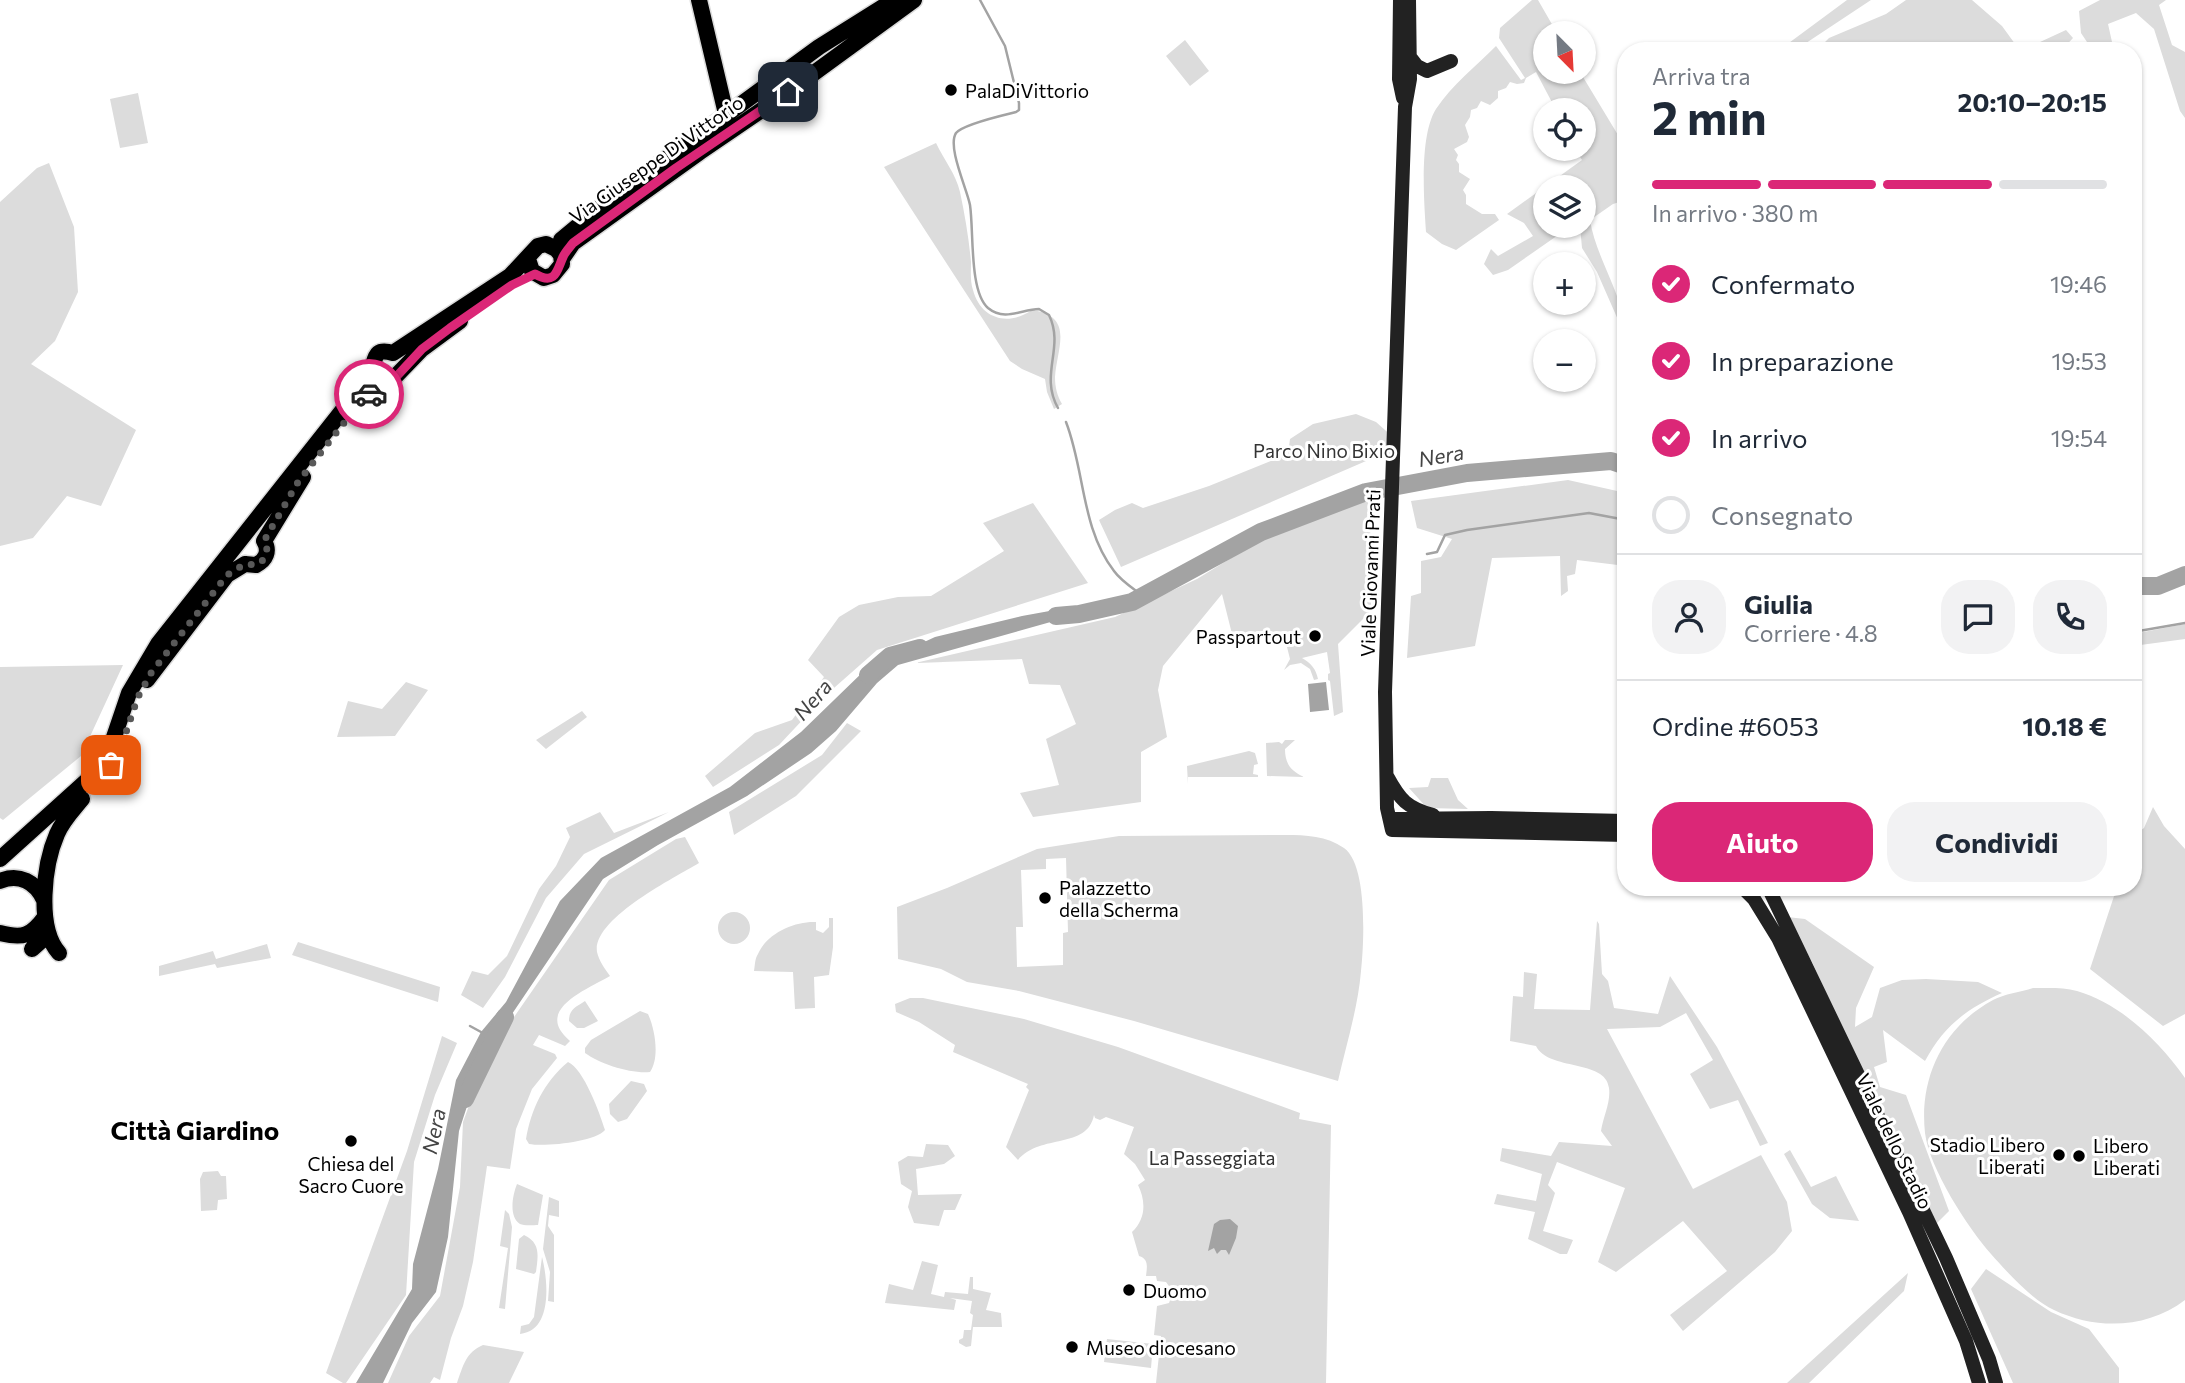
<!DOCTYPE html>
<html lang="it">
<meta charset="utf-8">
<style>
:root{--surface:#fff;--page:#f2f2f3;--text:#1f2937;--muted:#747a83;--line:#e0e1e3;--accent:#db2777}
body{margin:0;font-family:Commissioner,sans-serif;background:var(--page);color:var(--text);height:100vh;display:flex;flex-direction:column;font-size:26px;white-space:nowrap}
*{box-sizing:border-box;margin:0}
p{font-size:23px;color:var(--muted)}
.icon{flex:none;width:38px;height:38px;fill:none;stroke:currentColor;stroke-width:2;stroke-linecap:round;stroke-linejoin:round}
.map{position:relative;flex:1;overflow:hidden}
.side{position:absolute;left:1617px;top:42px;width:525px;height:854px;display:flex;flex-direction:column;background:var(--surface);border-radius:28px;box-shadow:0 2px 5px #0004}
.side>*{flex:none}
.needle{width:46px;rotate:156deg}
.fabs{position:absolute;left:1533px;top:21px;display:grid;gap:14px}
.fabs a{display:grid;place-items:center;width:63px;height:63px;border-radius:50%;background:var(--surface);box-shadow:0 2px 5px #0004;font-size:35px}
.pin{position:absolute;display:grid;place-items:center;width:60px;height:60px;color:#fff;margin:-30px;border-radius:14px;box-shadow:0 4px 10px #0006}
.courier{position:absolute;display:grid;place-items:center;width:70px;height:70px;margin:-35px;border:5px solid #db2777;border-radius:50%;background:#fff;color:#222;box-shadow:0 2px 9px #0007}
.headline em{font-style:normal;font-weight:700}
.headline div{display:flex;flex-direction:column-reverse}
.headline{display:flex;align-items:center;justify-content:space-between;height:119px;padding:0 35px}
h1{font-size:46px;font-weight:700;line-height:52px}
.bar{display:grid;grid-template-columns:repeat(4,1fr);gap:10px 7px;align-content:center;height:84px;padding:0 35px}
.bar i{height:9px;border-radius:5px;background:var(--line)}
.bar .active{background:var(--accent)}
.bar p{grid-column:span 4}
.line{display:flex;align-items:center;gap:18px;padding:0 35px;border-top:2px solid var(--line)}
.line div{flex:1}
.round{display:grid;place-items:center;flex:none;width:74px;height:74px;border-radius:28px;background:var(--page)}
ol{padding:0 35px;list-style:none}
li{display:flex;align-items:center;gap:21px;height:77px}
li p{margin-inline-start:auto}
li .icon{padding:7px;border-radius:50%;background:var(--accent);color:#fff;stroke-width:4}
li:last-child{color:var(--muted)}
li i{width:38px;height:38px;border:4px solid var(--line);border-radius:50%}
.cta{display:flex;gap:14px;margin-top:auto;padding:14px 35px}
.cta a{flex:1;height:80px;border-radius:28px;background:var(--accent);color:#fff;font-size:28px;font-weight:700;line-height:80px;text-align:center}
.cta a+a{background:var(--page);color:var(--text)}
.map>svg:first-child{display:block}
.green{fill:#dcdcdc;fill-rule:evenodd}
.water{fill:#a3a3a3}
.lines{fill:none;stroke-linecap:round;stroke-linejoin:round}
.stream{stroke:#a3a3a3;stroke-width:2.5}
.river{stroke:#a3a3a3;stroke-width:18}
.primary-casing{stroke:#dbdbdb;stroke-width:19}
.secondary{stroke:#222;stroke-width:14}
.primary{stroke:#000;stroke-width:16}
.done{stroke:#595959;stroke-width:7;stroke-dasharray:0 12.6}
.route{stroke:#db2777;stroke-width:9}
.poi-dot{fill:#000;stroke:#fff;stroke-width:2.5}
.labels{text-anchor:middle;dominant-baseline:central;stroke-width:6;stroke-linejoin:round;paint-order:stroke}
.poi-label{font-size:19px;fill:#000;stroke:#fff;text-anchor:start}
.street-label{font-size:19px;fill:#000;stroke:#fff}
.park-label{font-size:19px;fill:#333;stroke:#fff}
.water-label{font-size:21px;font-style:italic;fill:#444;stroke:#fff}
.district-label{font-size:26px;font-weight:bold;fill:#000;stroke:#fff}
</style>
<div class="map">
<svg width="2185" height="1383" viewBox="0 0 2185 1383">
<rect width="100%" height="100%" fill="#fff"/>
<!-- green -->
<path class="green" d="M1532,0H1538L1557,33H1545V72H1580L1618,135L1626,131V200L1613,204L1590,220C1596,259 1626,299 1626,338L1597,272L1582,248L1580,226H1584V187H1545V226H1571L1508,270L1493,275L1484,264L1491,249L1498,256L1533,236L1524,223L1507,214L1582,160L1575,149H1584V110H1556L1536,72L1526,78L1524,83L1517,84L1510,82L1506,88L1498,91V98L1490,105L1481,101L1477,108L1471,110L1470,117L1465,125L1469,137L1467,142L1454,149L1458,155L1456,160L1459,164V172L1470,179L1463,190L1466,195V204L1482,214H1495L1499,220L1456,250L1442,244L1426,232C1424,200 1419,136 1436,109C1452,85 1476,66 1496,46L1521,80L1525,78L1499,38L1500,28Z
M1847,0H1871L1794,51H1778Z
M1906,0H1972L2002,26L2018,48L2040,42L2066,30L2073,38L2061,51H1816L1829,38L1886,14Z
M2100,0H2166L2159,5L2172,45L2185,52V118L2180,111L2154,29L2136,13L2108,24L2114,51H2093L2081,33L2079,11Z
M1185,40L1209,71L1190,86L1166,56Z
M138,93L148,143L120,148L110,99Z
M936,143C944,160 956,174 960,192C965,215 969,240 971,262C971,271 970,281 973,290C981,320 1009,326 1032,310C1075,316 1057,348 1055,377C1055,387 1057,395 1062,404L1054,409L1047,392L1045,379L1022,369L1010,361L884,167Z
M49,163L74,227L78,292L55,341L31,364L136,430L101,506L67,496L33,538L0,546V202L37,168Z
M1356,414L1376,422L1394,438L1373,458L1121,567L1099,520L1115,510L1132,503L1143,508L1209,486L1288,454L1290,439L1313,424Z
M1568,480L1626,493V566L1577,560L1575,574L1567,576L1568,591L1561,596L1560,556L1492,558L1475,646L1407,658L1411,596L1421,593V561L1441,557L1452,539L1417,528L1411,501Z
M1369,500L1371,550V611L1338,644L1343,712L1334,716L1330,681L1328,680V674L1330,673L1327,652L1302,658C1311,663 1316,669 1318,679L1314,680L1310,669L1301,663L1290,665L1284,670L1290,659L1283,631L1234,642L1222,594L1163,666L1158,690L1167,737L1141,752V802L1033,817L1020,793L1059,785L1046,739L1076,724L1060,685L1029,684L1022,659L915,663L1115,617L1197,579L1267,536Z
M1033,503L1088,583L877,650L826,695L779,745L713,787L705,776L755,733L792,720L824,677L808,660L839,617L859,605L898,597L931,596L1004,551L983,523Z
M2185,624V639L2133,646V634Z
M123,665L81,756L3,820L0,818V667Z
M406,682L428,690L395,736L337,737L348,701L382,709Z
M582,711L587,717L546,749L536,740Z
M847,723L861,731L796,796L734,835L729,812L822,755Z
M1285,740H1295L1285,749C1285,764 1291,771 1304,777L1267,776L1266,743L1279,742L1282,744Z
M1249,751L1255,753L1258,764L1254,765L1253,774L1258,775V777H1188V784L1187,766Z
M1431,778H1448L1458,800L1468,809L1427,808L1409,788L1428,787Z
M2153,807L2164,826L2185,849V1014L2163,1026L2090,969L2117,887H2133V838L2134,835L2144,828Z
M600,812L614,833L669,812L584,854L546,898L505,977L483,1008L461,995L472,971L488,975L507,956L539,889L556,866L570,837L566,828Z
M1277,835C1300,835 1324,834 1344,848C1368,865 1364,944 1361,971C1358,1008 1346,1045 1338,1081L1134,1021L1019,991L967,982L941,969L898,959L897,907L947,888L1037,849L1119,836ZM1066,858L1068,932L1063,933V965L1017,967L1016,927H1023L1021,870L1046,869V859Z
M685,837L699,863C674,878 592,919 597,952C599,961 605,969 610,976C586,990 533,1010 570,1041L565,1046L539,1035L533,1045L555,1054L557,1058L532,1089L516,1129L510,1169L487,1166L473,1262L463,1306L451,1338L440,1380L434,1377L430,1383H388L409,1336L440,1296L460,1187L463,1122L487,1056L609,880L676,839Z
M718 928a16 16 0 1 1 32 0a16 16 0 1 1-32 0Z
M1787,917L1805,919L1874,967L1856,1008L1855,1027L1872,1017L1880,988L1902,980L1926,979L1978,982L2002,993C1966,1009 1944,1026 1925,1061L1883,1030L1887,1062L1874,1067L1880,1087L1906,1095L1949,1211L1937,1223L1860,1068L1813,964Z
M829,918H833V947L829,975L814,977L815,1008L795,1009L793,972L754,971C755,965 755,958 758,954C767,933 795,921 816,922V930L823,933L829,927Z
M1597,921L1599,924L1602,974L1608,981L1614,1008L1658,1014L1670,976L1717,1047L1768,1143L1760,1146L1738,1100L1710,1109L1690,1074L1713,1060L1686,1013L1660,1027L1607,1029L1693,1189L1761,1155L1787,1202L1792,1231L1775,1252L1683,1331L1670,1315L1727,1271L1683,1221L1616,1272L1598,1262L1625,1188L1557,1162L1548,1185L1555,1193L1543,1231L1573,1240L1567,1254H1560L1528,1239L1535,1212L1494,1204L1497,1194L1536,1201L1542,1174L1500,1161L1502,1148L1551,1156L1559,1142L1612,1146L1601,1131C1603,1117 1611,1102 1609,1088C1606,1059 1548,1071 1536,1046L1510,1041L1513,996L1523,997L1524,972L1537,974L1534,1009L1590,1010Z
M298,942L440,987L438,1002L292,955Z
M267,944L271,958L217,968L215,964L159,976V966L213,951L216,959Z
M2033,988C2047,988 2064,987 2077,991C2121,1004 2159,1041 2185,1078V1300C2147,1329 2096,1330 2054,1310C2032,1300 2007,1272 1991,1254C1968,1228 1929,1168 1925,1133C1919,1078 1943,1027 1993,1000C2004,994 2021,992 2033,988Z
M910,998H923L1024,1019L1118,1047L1300,1113L1299,1119L1331,1125L1326,1383H1156L1161,1336L1154,1335L1157,1306L1169,1303L1173,1292L1166,1282L1157,1281L1156,1276H1146C1147,1267 1149,1259 1139,1256L1132,1232C1146,1219 1146,1201 1138,1185L1145,1180L1135,1164L1124,1154L1134,1127L1106,1117L1100,1120L1095,1118L1094,1115C1087,1150 1041,1133 1018,1160L1006,1147L1029,1090L1026,1087L1028,1084L953,1052L955,1045L919,1022L896,1012L895,1004Z
M585,1001L598,1021L584,1028H577L569,1021C569,1009 576,1007 585,1001Z
M640,1011L648,1014C655,1029 660,1058 650,1072C631,1074 600,1064 585,1053V1048L591,1040Z
M442,1036L457,1043L435,1095L414,1162L406,1295L346,1383H343L326,1373L407,1151Z
M568,1062C584,1069 600,1114 605,1130C595,1142 545,1147 529,1144L526,1139C531,1109 544,1082 568,1062Z
M631,1081L644,1084L647,1091L627,1119L618,1122L610,1114L609,1104Z
M926,1144L948,1145L955,1156L944,1164L916,1169L918,1195L962,1194L955,1210H944L939,1226L914,1223L908,1207L912,1191L901,1184L898,1162L908,1156L923,1157Z
M1790,1150L1811,1187L1836,1176L1859,1221L1830,1218L1812,1204L1784,1154Z
M218,1171L221,1176H226L227,1199L218,1200L217,1210L201,1211L200,1179L203,1172Z
M517,1184L543,1195L538,1225C534,1225 524,1226 520,1224C508,1216 513,1194 517,1184Z
M549,1197L559,1201V1217L549,1215L548,1226L554,1235V1302L548,1301L550,1272L543,1249Z
M505,1210L509,1214L512,1227L505,1309L499,1308L508,1248L500,1246Z
M524,1235C541,1243 538,1256 536,1272L534,1274L516,1269L519,1239Z
M542,1257C548,1280 553,1331 520,1334L521,1326L529,1324L534,1317Z
M922,1261L938,1265L931,1294L944,1297L945,1292L968,1294L970,1277H973V1289L991,1293L986,1310L1001,1313L1002,1327H973L971,1346L966,1347L959,1343V1340L963,1338L964,1330H971L973,1315L970,1313L972,1301L950,1298L956,1300L954,1310L885,1303L889,1284L913,1290Z
M1986,1269L2051,1312L2089,1329L2119,1368V1383H2013L1971,1289Z
M1908,1273L1904,1291L1809,1383H1787Z
M1107,1339L1153,1344L1151,1368L1104,1362Z
M483,1345L524,1352L509,1383H457C463,1366 466,1352 483,1345Z"/>
<!-- water -->
<path class="water" d="M1077,606L1079,614L898,665L877,683L836,731L811,753L747,796L658,845L603,879L483,1057L459,1131L448,1237L436,1292L412,1323L383,1383H356L412,1289L413,1264L438,1169L456,1080L481,1032L506,1002L560,901L601,858L730,787L801,732L866,669L935,637L1022,616Z
M1326,682L1329,710L1310,712L1308,684Z
M1230,1219L1238,1226L1236,1238L1229,1255L1226,1250H1221L1217,1254L1214,1248L1208,1251L1214,1224L1220,1220Z"/>
<g class="lines">
<!-- stream -->
<path class="stream" d="M980,0L1005,46L1019,103V110L1016,112C1004,115 963,124 956,133C947,147 967,189 970,205C974,232 969,291 988,308C1005,322 1022,309 1039,309L1049,315C1065,348 1039,374 1058,408
M1066,422C1085,471 1081,528 1114,571C1121,581 1134,589 1143,596
M1427,554L1437,552L1445,535L1467,530L1589,513L1626,520
M2133,632L2185,623
M470,1026L481,1032"/>
<!-- river -->
<path class="river" d="M2133,586H2158L2185,575
M1056,616L1079,614L1132,602L1261,532L1366,492L1467,473L1611,461L1626,466
M868,675L890,656L920,648
M465,1099L505,1017"/>
<!-- primary casing -->
<g class="primary-casing">
<path id="primary" d="M699,0L726,114
M561,240L602,206L819,47L894,0
M562,259L573,243L700,152L788,92L914,0
M355,409L369,394L395,377L422,349L460,321
M264,541L303,477
M245,564L256,565C266,560 270,551 264,541
M147,680L227,575L245,564
M0,859L91,777L103,761L113,740L129,693L158,644L361,387C364,383 370,377 371,372C376,359 373,347 393,353L510,276L538,246L546,244L556,249L561,255L562,264L553,275L544,278L532,271L528,259
M0,881C19,873 36,882 44,900
M0,933C23,939 31,936 45,917
M32,949L41,941L47,929
M59,953C36,927 44,864 57,834C63,820 73,810 82,799"/>
</g>
<!-- secondary -->
<path class="secondary" d="M1400,0L1399,79L1403,98
M1409,0L1410,79L1405,107L1385,692L1387,808L1392,830L1626,835
M1410,57L1417,66L1427,71L1451,61
M1387,776C1400,800 1407,808 1433,815
M1390,819L1491,818L1626,821
M1742,887L1754,899L1778,938L1909,1212L1966,1341L1979,1383
M1768,887L1946,1258L1989,1359L1996,1383"/>
<!-- primary -->
<use href="#primary" class="primary"/>
</g>
<g class="lines">
<!-- done -->
<path class="done" d="M111,765L122,744L138,697L151,673L227,575L245,564L256,565C266,560 270,551 264,541L298,482L354,410L369,394"/>
<!-- route -->
<path class="route" d="M369,394L396,377L422,349L450,328L512,285L535,274C556,286 557,270 563,257C565,252 570,247 573,243L676,168L788,92"/>
</g>
<!-- markers -->
<g class="poi-dot">
<circle cx="951" cy="90" r="7"/>
<circle cx="1315" cy="636" r="7"/>
<circle cx="1045" cy="898" r="7"/>
<circle cx="351" cy="1141" r="7"/>
<circle cx="2059" cy="1155" r="7"/>
<circle cx="2079" cy="1156" r="7"/>
<circle cx="1129" cy="1290" r="7"/>
<circle cx="1072" cy="1347" r="7"/>
</g>
<g class="labels">
<!-- poi labels -->
<g class="poi-label">
<text x="965" y="90">PalaDiVittorio</text>
<text x="1301" y="636" text-anchor="end">Passpartout</text>
<text x="1059" y="887">Palazzetto<tspan x="1059" dy="22">della Scherma</tspan></text>
<text x="2045" y="1144" text-anchor="end">Stadio Libero<tspan x="2045" dy="22">Liberati</tspan></text>
<text x="2093" y="1145">Libero<tspan x="2093" dy="22">Liberati</tspan></text>
<text x="351" y="1163" text-anchor="middle">Chiesa del<tspan x="351" dy="22">Sacro Cuore</tspan></text>
<text x="1143" y="1290">Duomo</text>
<text x="1086" y="1347">Museo diocesano</text>
</g>
<!-- street labels -->
<g class="street-label">
<text transform="translate(656 159) rotate(-35)">Via Giuseppe Di Vittorio</text>
<text transform="translate(1370 573) rotate(-88)">Viale Giovanni Prati</text>
<text transform="translate(1895 1141) rotate(64)">Viale dello Stadio</text>
</g>
<!-- park labels -->
<g class="park-label">
<text x="1324" y="450">Parco Nino Bixio</text>
<text x="1212" y="1157">La Passeggiata</text>
</g>
<!-- water labels -->
<g class="water-label">
<text transform="translate(1441 455) rotate(-10)">Nera</text>
<text transform="translate(812 699) rotate(-49)">Nera</text>
<text transform="translate(433 1131) rotate(-78)">Nera</text>
</g>
<!-- district labels -->
<g class="district-label">
<text x="195" y="1129">Città Giardino</text>
</g>
</g>
</svg>
<div class="fabs">
<a><svg class="needle" viewBox="-14 -14 28 28"><path d="M0-13l5 13h-10z" fill="#e53935"/><path d="M0 13l5-13h-10z" fill="#747a83"/></svg></a>
<a><svg class="icon" aria-label="locate" viewBox="0 0 24 24"><circle cx="12" cy="12" r="6"/><path d="M12 2v4M12 18v4M2 12h4M18 12h4"/></svg></a>
<a><svg class="icon" aria-label="layers" viewBox="0 0 24 24"><path d="M12 4l9 5-9 5-9-5zM3 14l9 5 9-5"/></svg></a>
<a>+</a>
<a>−</a>
</div>
<div class="pin" style="left:111px;top:765px;background:#ea580c"><svg class="icon" aria-label="bag" viewBox="0 0 24 24"><path d="M5 8h14l-1 12H6zM9 8a3 3 0 0 1 6 0"/></svg></div>
<div class="pin" style="left:788px;top:92px;background:#1f2937"><svg class="icon" aria-label="home" viewBox="0 0 24 24"><path d="M3 11l9-7 9 7M6 9v11h12V9"/></svg></div>
<div class="courier" style="left:369px;top:394px"><svg class="icon" aria-label="car" viewBox="0 0 24 24"><path d="M5 17H2v-5l4-1 3-4h7l3 4 3 1v5h-3M9 17h6M6 11h13"/><circle cx="7" cy="17" r="2"/><circle cx="17" cy="17" r="2"/></svg></div>
<section class="side">
<div class="headline"><div><h1>2 min</h1><p>Arriva tra</p></div><em>20:10–20:15</em></div>
<div class="bar"><i class="active"></i><i class="active"></i><i class="active"></i><i></i><p>In arrivo · 380 m</p></div>
<ol>
<li><svg class="icon" aria-label="check" viewBox="0 0 24 24"><path d="M5 12l5 5 9-10"/></svg>Confermato<p>19:46</p></li>
<li><svg class="icon" aria-label="check" viewBox="0 0 24 24"><path d="M5 12l5 5 9-10"/></svg>In preparazione<p>19:53</p></li>
<li><svg class="icon" aria-label="check" viewBox="0 0 24 24"><path d="M5 12l5 5 9-10"/></svg>In arrivo<p>19:54</p></li>
<li><i></i>Consegnato</li>
</ol>
<div class="line" style="height:126px"><a class="round"><svg class="icon" aria-label="person" viewBox="0 0 24 24"><circle cx="12" cy="8" r="4"/><path d="M4 21q1-7 8-7t8 7"/></svg></a><div><b>Giulia</b><p>Corriere · 4.8</p></div><a class="round"><svg class="icon" aria-label="chat" viewBox="0 0 24 24"><path d="M4 5h16v11H9l-5 4z"/></svg></a><a class="round"><svg class="icon" aria-label="phone" viewBox="0 0 24 24"><path d="M5 4h4l2 5-3 2q2 4 5 5l2-3 5 2v4C11 20 4 13 5 4z"/></svg></a></div>
<div class="line" style="height:91px"><div>Ordine #6053</div><b>10.18 €</b></div>
<div class="cta"><a>Aiuto</a><a>Condividi</a></div>
</section>
</div>
